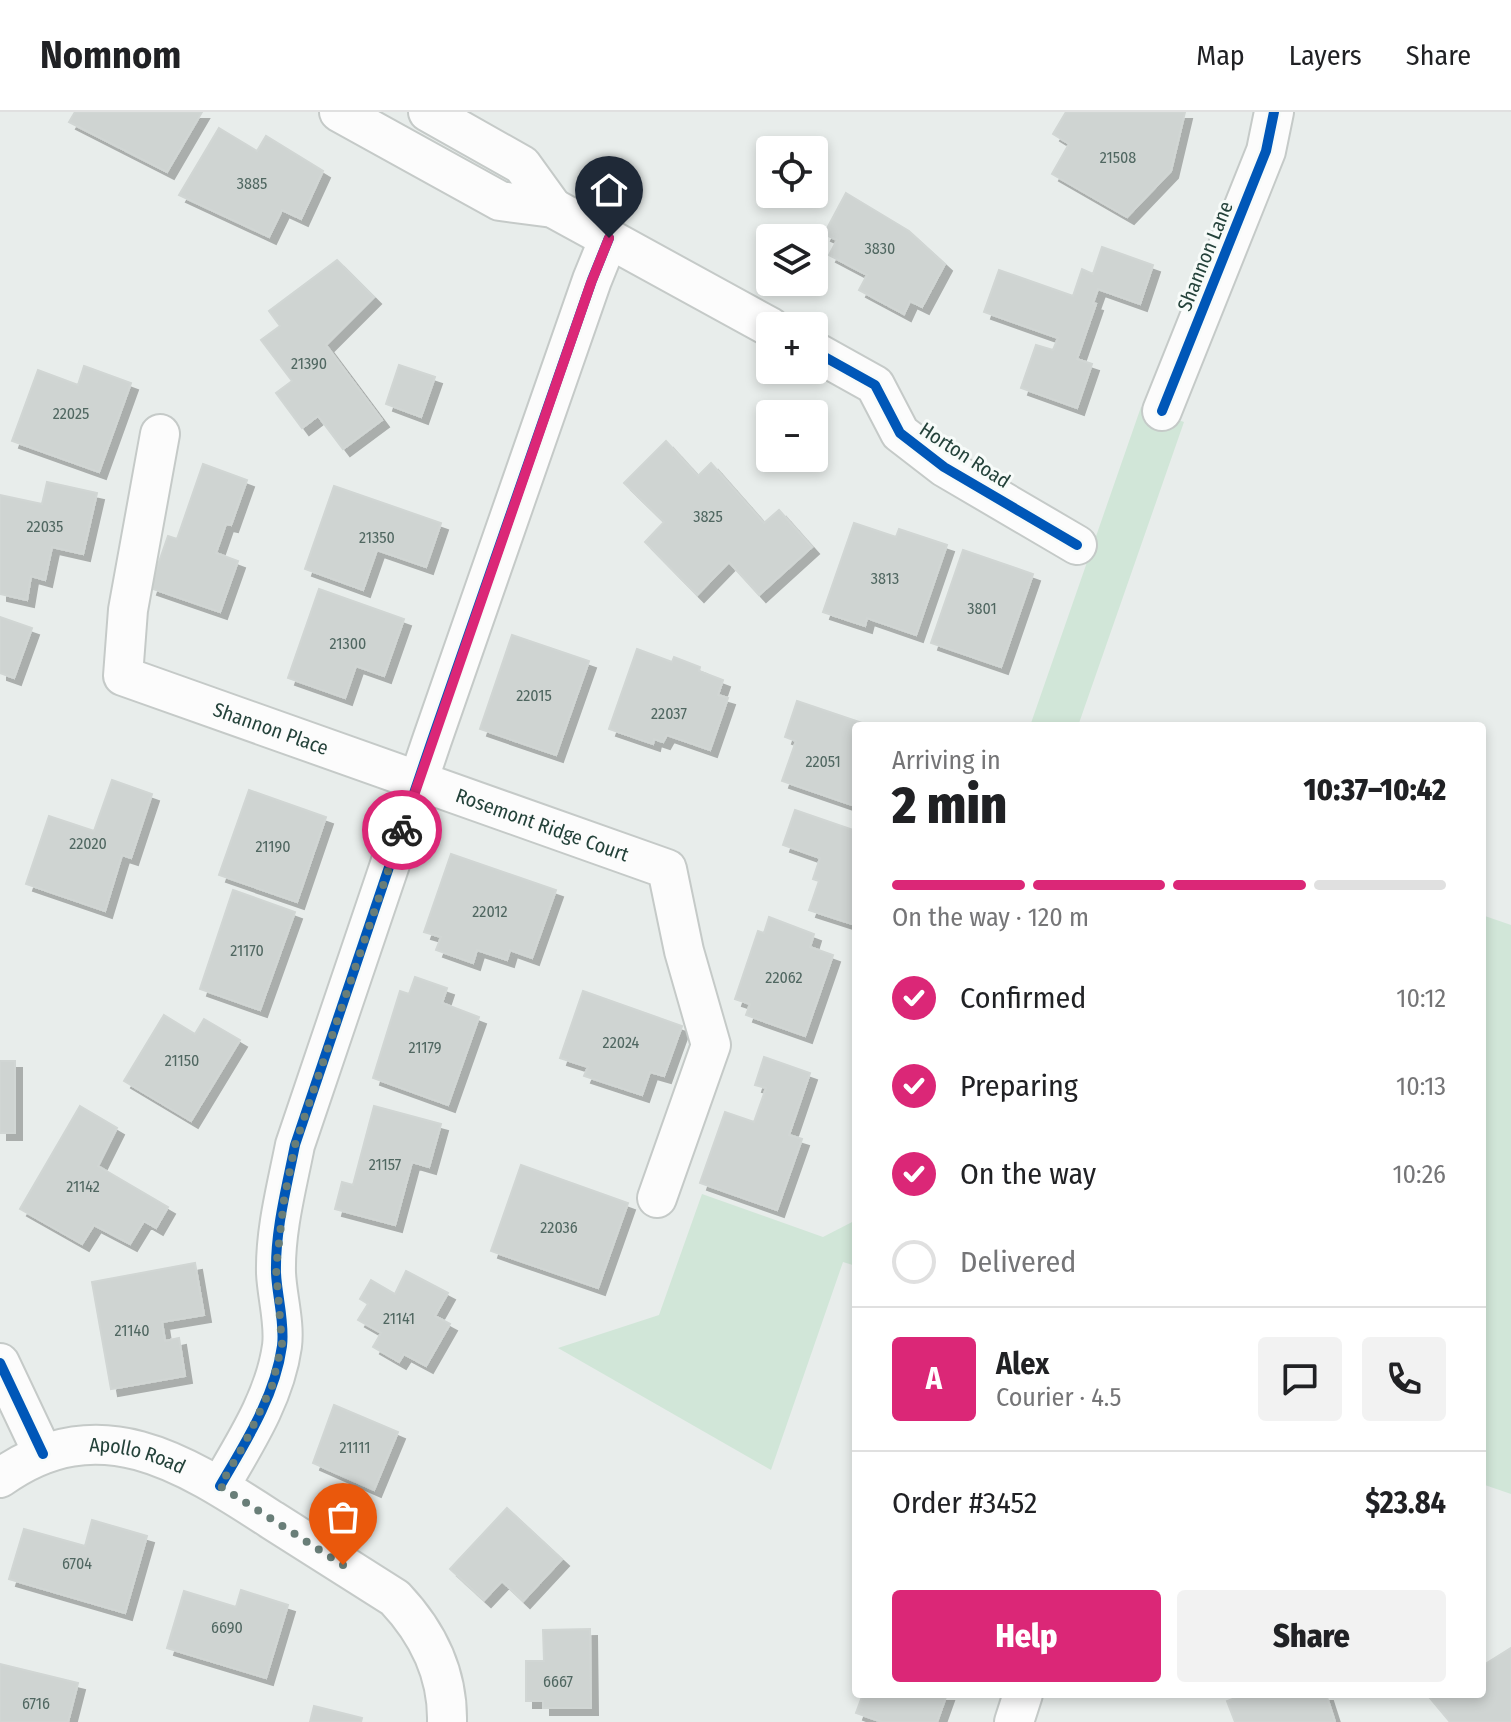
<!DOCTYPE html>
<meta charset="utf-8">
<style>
:root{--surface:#fff;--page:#f2f2f2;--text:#202124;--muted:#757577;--line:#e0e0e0;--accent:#db2777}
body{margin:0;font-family:"Fira Sans Condensed",sans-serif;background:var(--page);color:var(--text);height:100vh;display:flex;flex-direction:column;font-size:30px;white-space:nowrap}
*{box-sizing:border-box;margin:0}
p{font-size:26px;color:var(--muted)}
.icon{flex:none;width:44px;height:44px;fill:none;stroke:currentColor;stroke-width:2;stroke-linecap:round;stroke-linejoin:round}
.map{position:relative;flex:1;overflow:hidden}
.panel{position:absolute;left:852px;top:610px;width:634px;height:976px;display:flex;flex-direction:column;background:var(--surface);border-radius:8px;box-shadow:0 4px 12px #0003}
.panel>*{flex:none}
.tools{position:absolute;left:756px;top:24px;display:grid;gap:16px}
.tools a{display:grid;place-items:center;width:72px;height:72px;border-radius:8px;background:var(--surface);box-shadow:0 4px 12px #0003;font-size:40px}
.pin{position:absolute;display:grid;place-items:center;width:68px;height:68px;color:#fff;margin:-82px -34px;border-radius:50% 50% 50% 0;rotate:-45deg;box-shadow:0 0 8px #0007}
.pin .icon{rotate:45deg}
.courier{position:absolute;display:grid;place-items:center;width:80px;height:80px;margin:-40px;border:6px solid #db2777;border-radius:50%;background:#fff;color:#222;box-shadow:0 2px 10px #0007}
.summary em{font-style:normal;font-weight:800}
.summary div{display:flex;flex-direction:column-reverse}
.summary{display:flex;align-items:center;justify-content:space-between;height:136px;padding:0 40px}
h1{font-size:52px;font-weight:800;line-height:60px}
.bar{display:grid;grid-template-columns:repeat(4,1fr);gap:12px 8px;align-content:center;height:96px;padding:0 40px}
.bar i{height:10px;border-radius:6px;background:var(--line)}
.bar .on{background:var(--accent)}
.bar p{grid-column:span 4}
.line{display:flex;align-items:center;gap:20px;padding:0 40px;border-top:2px solid var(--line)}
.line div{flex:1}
.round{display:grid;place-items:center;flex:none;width:84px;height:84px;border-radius:8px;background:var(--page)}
ol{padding:0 40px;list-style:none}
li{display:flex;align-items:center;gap:24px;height:88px}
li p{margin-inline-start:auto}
li .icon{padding:8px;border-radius:50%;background:var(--accent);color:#fff;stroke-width:4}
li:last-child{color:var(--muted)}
li i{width:44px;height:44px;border:4px solid var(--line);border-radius:50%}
.action{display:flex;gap:16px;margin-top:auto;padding:16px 40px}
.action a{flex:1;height:92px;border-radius:8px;background:var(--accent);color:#fff;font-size:32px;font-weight:800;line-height:92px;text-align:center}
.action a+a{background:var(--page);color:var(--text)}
header{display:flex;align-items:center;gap:48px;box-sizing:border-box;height:112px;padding:0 40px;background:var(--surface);border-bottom:2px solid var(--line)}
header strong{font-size:38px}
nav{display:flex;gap:44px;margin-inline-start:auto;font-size:28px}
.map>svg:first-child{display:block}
.green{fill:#d1e6d8}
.building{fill:#cfd4d2;stroke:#d1d6d4;stroke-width:2;filter:url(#shadow)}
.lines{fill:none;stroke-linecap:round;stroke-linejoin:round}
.minor-casing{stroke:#c5cac8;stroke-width:42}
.minor{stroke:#fcfcfc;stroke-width:38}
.cycleway-casing{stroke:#f7fbf9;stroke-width:15}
.cycleway{stroke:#0057b8;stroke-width:10}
.done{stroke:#697e78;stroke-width:8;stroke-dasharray:0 14.4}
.route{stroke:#db2777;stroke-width:10}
.labels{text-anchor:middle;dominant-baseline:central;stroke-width:6;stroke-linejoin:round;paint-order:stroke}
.number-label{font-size:16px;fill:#506761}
.street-label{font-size:20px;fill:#24423a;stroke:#f7fbf9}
</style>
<header>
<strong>Nomnom</strong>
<nav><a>Map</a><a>Layers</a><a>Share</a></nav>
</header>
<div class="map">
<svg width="1511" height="1610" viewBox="0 0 1511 1610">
<defs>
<filter id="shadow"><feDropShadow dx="7" dy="7" stdDeviation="0" flood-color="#0004"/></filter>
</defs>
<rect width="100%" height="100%" fill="#e8edeb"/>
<!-- green -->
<path class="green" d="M1141,295L1184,310L1078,614H1030Z
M1482,803L1511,813V1382L1482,1372Z
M702,1082L823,1125L856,1108V1154L843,1150L771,1358L558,1236L659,1203Z"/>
<!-- building -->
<path class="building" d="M75,0H202L167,60L69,10Z
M1066,0H1185L1171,59L1127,105L1052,62L1069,32L1053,22Z
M219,16L257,39L266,24L323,59L301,107L282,98L269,125L179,83Z
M846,81L909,119L945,152L922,195L910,189L904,202L859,178L867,163L829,143L837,128L824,122Z
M1102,135L1153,153L1140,192L1098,177L1093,191L1096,192L1077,247L1092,252L1077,296L1021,276L1036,233L1053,238L1058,226L984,200L999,158L1073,184L1082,157L1093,162Z
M337,148L374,185L326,233L382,308L343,337L318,304L302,316L276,281L292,269L261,228L280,214L269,199Z
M399,253L435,265L421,305L386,292Z
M84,254L131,271L99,360L12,329L38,258L78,273Z
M666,329L698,364L711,351L764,411L779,398L812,435L759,483L729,450L697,483L645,430L664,410L624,371Z
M203,352L247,368L231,413L226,412L216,441L238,449L220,500L150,476L168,424L177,427Z
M47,370L97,381L83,442L52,435L45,468L31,464L27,488L0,482V383L42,392Z
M334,374L441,411L426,455L377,438L363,478L305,457Z
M854,411L896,425L899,417L947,433L916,523L867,506L865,514L823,500Z
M963,438L1033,462L1001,555L931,531Z
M319,477L404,507L384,564L356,554L345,586L288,566Z
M0,505L32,516L14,566L0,561Z
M512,523L589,549L556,643L480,617Z
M637,537L672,550L674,545L700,555L699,559L723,568L718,583L728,586L710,638L667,623L663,630L654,627L653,632L609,617Z
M797,589L871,614H856V681L852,693L782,669L796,629L785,625Z
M112,668L152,682L131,746L122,743L105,799L26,772L49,704L94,719Z
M249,678L326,705L297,790L219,763Z
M795,698L856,719L855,813L809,798L819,769L813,767L820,746L783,733Z
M451,742L556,778L532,846L510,838L507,848L477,838L473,851L436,838L441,825L424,820Z
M233,778L295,800L260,898L200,877Z
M769,805L814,822L810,835L833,843L805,924L746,903L750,892L735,887L758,819L764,821Z
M415,865L447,876L442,891L479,905L448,993L373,966L400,879L409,882Z
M583,879L682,914L664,964L650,960L642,983L584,964L588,955L560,946Z
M164,903L195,922L204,907L240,928L191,1009L124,969Z
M764,945L810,961L789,1023L802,1027L777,1098L700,1071L725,1000L754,1010L766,976L755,973Z
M0,949H15V1021H0Z
M80,994L117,1016L98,1054L168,1095L156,1116L144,1109L130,1132L94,1113L82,1132L20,1097Z
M374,994L441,1012L429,1055L412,1050L395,1113L335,1097L342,1070L353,1073Z
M521,1053L628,1091L598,1176L491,1139Z
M195,1151L204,1203L162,1210L165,1229L179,1226L185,1264L111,1277L92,1170Z
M406,1159L448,1181L435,1204L450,1212L426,1254L404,1242L399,1250L373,1235L381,1221L358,1208L368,1192L360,1187L371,1168L395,1182Z
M334,1293L398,1320L374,1378L313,1351Z
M507,1396L562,1447L523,1489L502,1469L484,1488L450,1457Z
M92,1408L147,1424L125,1501L9,1467L24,1417L85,1434Z
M241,1478L288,1493L266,1566L167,1536L184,1479L236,1495Z
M590,1517L591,1596H543V1589H526V1549H544L543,1518Z
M1511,1536V1610H1450L1430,1586L1434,1582H1482V1554Z
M0,1552L78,1571L68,1610H0Z
M863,1582H947L937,1610H882L856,1601Z
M1246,1582H1326L1335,1610H1235L1227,1589Z
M314,1594L362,1606L361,1610H310Z"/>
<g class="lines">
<!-- minor casing -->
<g class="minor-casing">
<g id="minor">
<path d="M339,0L500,89L553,96L770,215"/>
<path d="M428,0L522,53L553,96"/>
<path d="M814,239L875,273L900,321L944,355L1077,433"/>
<path d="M1162,299L1266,39L1274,0"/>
<path id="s1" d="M160,322L128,498L123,564L667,757L684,839L711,933L657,1086"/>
<path d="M0,1251L43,1342"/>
<path id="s2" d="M0,1366C99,1295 184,1351 272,1408C313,1434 354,1460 395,1486C428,1521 448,1562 447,1610"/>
<path d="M220,1374C245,1331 275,1285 282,1234C285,1211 277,1184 276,1161C275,1118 287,1074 295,1033L432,628L592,168L609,126"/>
<path d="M1014,1610L1023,1582"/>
</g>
</g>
<!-- minor -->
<use href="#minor" class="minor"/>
<!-- cycleway casing -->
<g class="cycleway-casing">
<path id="cycleway" d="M814,239L875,273L900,321L944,355L1077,433
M1162,299L1266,39L1274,0
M0,1251L43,1342
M220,1374C245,1331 275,1285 282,1234C285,1211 277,1184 276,1161C275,1118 287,1074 295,1033L432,628L592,168L609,126"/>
</g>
<!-- cycleway -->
<use href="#cycleway" class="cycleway"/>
</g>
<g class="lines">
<!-- done -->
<path class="done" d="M343,1453L220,1374L245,1331L272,1274L282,1232L276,1156L284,1088L295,1033L402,718"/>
<!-- route -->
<path class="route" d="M402,718L591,171L609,126"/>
</g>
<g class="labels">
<!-- number labels -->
<g class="number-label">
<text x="1118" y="45">21508</text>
<text x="252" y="71">3885</text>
<text x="880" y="136">3830</text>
<text x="309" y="251">21390</text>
<text x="71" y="301">22025</text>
<text x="708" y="404">3825</text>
<text x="45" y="414">22035</text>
<text x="377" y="425">21350</text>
<text x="885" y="466">3813</text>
<text x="982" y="496">3801</text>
<text x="348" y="531">21300</text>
<text x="534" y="583">22015</text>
<text x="669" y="601">22037</text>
<text x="823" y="649">22051</text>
<text x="88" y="731">22020</text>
<text x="273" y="734">21190</text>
<text x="490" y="799">22012</text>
<text x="247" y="838">21170</text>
<text x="784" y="865">22062</text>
<text x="621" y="930">22024</text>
<text x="425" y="935">21179</text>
<text x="182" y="948">21150</text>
<text x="385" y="1052">21157</text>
<text x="83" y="1074">21142</text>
<text x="559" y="1115">22036</text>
<text x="399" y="1206">21141</text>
<text x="132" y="1218">21140</text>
<text x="355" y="1335">21111</text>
<text x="77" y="1451">6704</text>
<text x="227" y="1515">6690</text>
<text x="558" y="1569">6667</text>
<text x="36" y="1591">6716</text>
</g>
<!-- street labels -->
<g class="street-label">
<text transform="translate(1205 144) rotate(-68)">Shannon Lane</text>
<text transform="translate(965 343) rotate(33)">Horton Road</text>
<text stroke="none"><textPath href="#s1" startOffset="402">Shannon Place</textPath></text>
<text stroke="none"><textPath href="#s1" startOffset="690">Rosemont Ridge Court</textPath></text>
<text stroke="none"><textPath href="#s2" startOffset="146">Apollo Road</textPath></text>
</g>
</g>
</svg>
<div class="tools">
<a><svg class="icon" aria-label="locate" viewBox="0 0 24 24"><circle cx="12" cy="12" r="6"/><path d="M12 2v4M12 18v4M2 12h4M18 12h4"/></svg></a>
<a><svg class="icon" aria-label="layers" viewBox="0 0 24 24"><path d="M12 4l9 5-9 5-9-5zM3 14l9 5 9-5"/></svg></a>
<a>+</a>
<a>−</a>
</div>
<div class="pin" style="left:343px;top:1453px;background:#ea580c"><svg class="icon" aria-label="bag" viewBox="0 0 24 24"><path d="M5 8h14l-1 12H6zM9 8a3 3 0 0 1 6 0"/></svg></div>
<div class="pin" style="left:609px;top:126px;background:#1f2937"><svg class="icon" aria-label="home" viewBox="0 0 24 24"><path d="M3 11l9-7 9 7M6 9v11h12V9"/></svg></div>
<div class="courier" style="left:402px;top:718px"><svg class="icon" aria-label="bike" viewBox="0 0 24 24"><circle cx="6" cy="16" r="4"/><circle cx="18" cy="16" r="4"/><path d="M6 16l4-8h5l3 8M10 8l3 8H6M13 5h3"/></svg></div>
<section class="panel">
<div class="summary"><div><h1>2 min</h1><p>Arriving in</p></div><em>10:37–10:42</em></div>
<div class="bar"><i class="on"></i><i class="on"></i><i class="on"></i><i></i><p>On the way · 120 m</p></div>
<ol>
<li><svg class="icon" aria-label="check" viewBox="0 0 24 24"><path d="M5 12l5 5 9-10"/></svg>Confirmed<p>10:12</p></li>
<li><svg class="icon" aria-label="check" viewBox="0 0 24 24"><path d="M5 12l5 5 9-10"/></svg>Preparing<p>10:13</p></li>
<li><svg class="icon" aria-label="check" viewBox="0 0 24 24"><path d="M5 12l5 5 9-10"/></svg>On the way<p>10:26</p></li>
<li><i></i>Delivered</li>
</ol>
<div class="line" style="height:144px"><b class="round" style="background:var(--accent);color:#fff">A</b><div><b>Alex</b><p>Courier · 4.5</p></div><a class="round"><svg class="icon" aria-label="chat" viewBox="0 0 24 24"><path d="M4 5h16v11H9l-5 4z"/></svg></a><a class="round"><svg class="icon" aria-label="phone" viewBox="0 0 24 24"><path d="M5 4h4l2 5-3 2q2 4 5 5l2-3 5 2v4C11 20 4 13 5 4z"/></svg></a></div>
<div class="line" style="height:104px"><div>Order #3452</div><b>$23.84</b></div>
<div class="action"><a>Help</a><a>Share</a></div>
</section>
</div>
